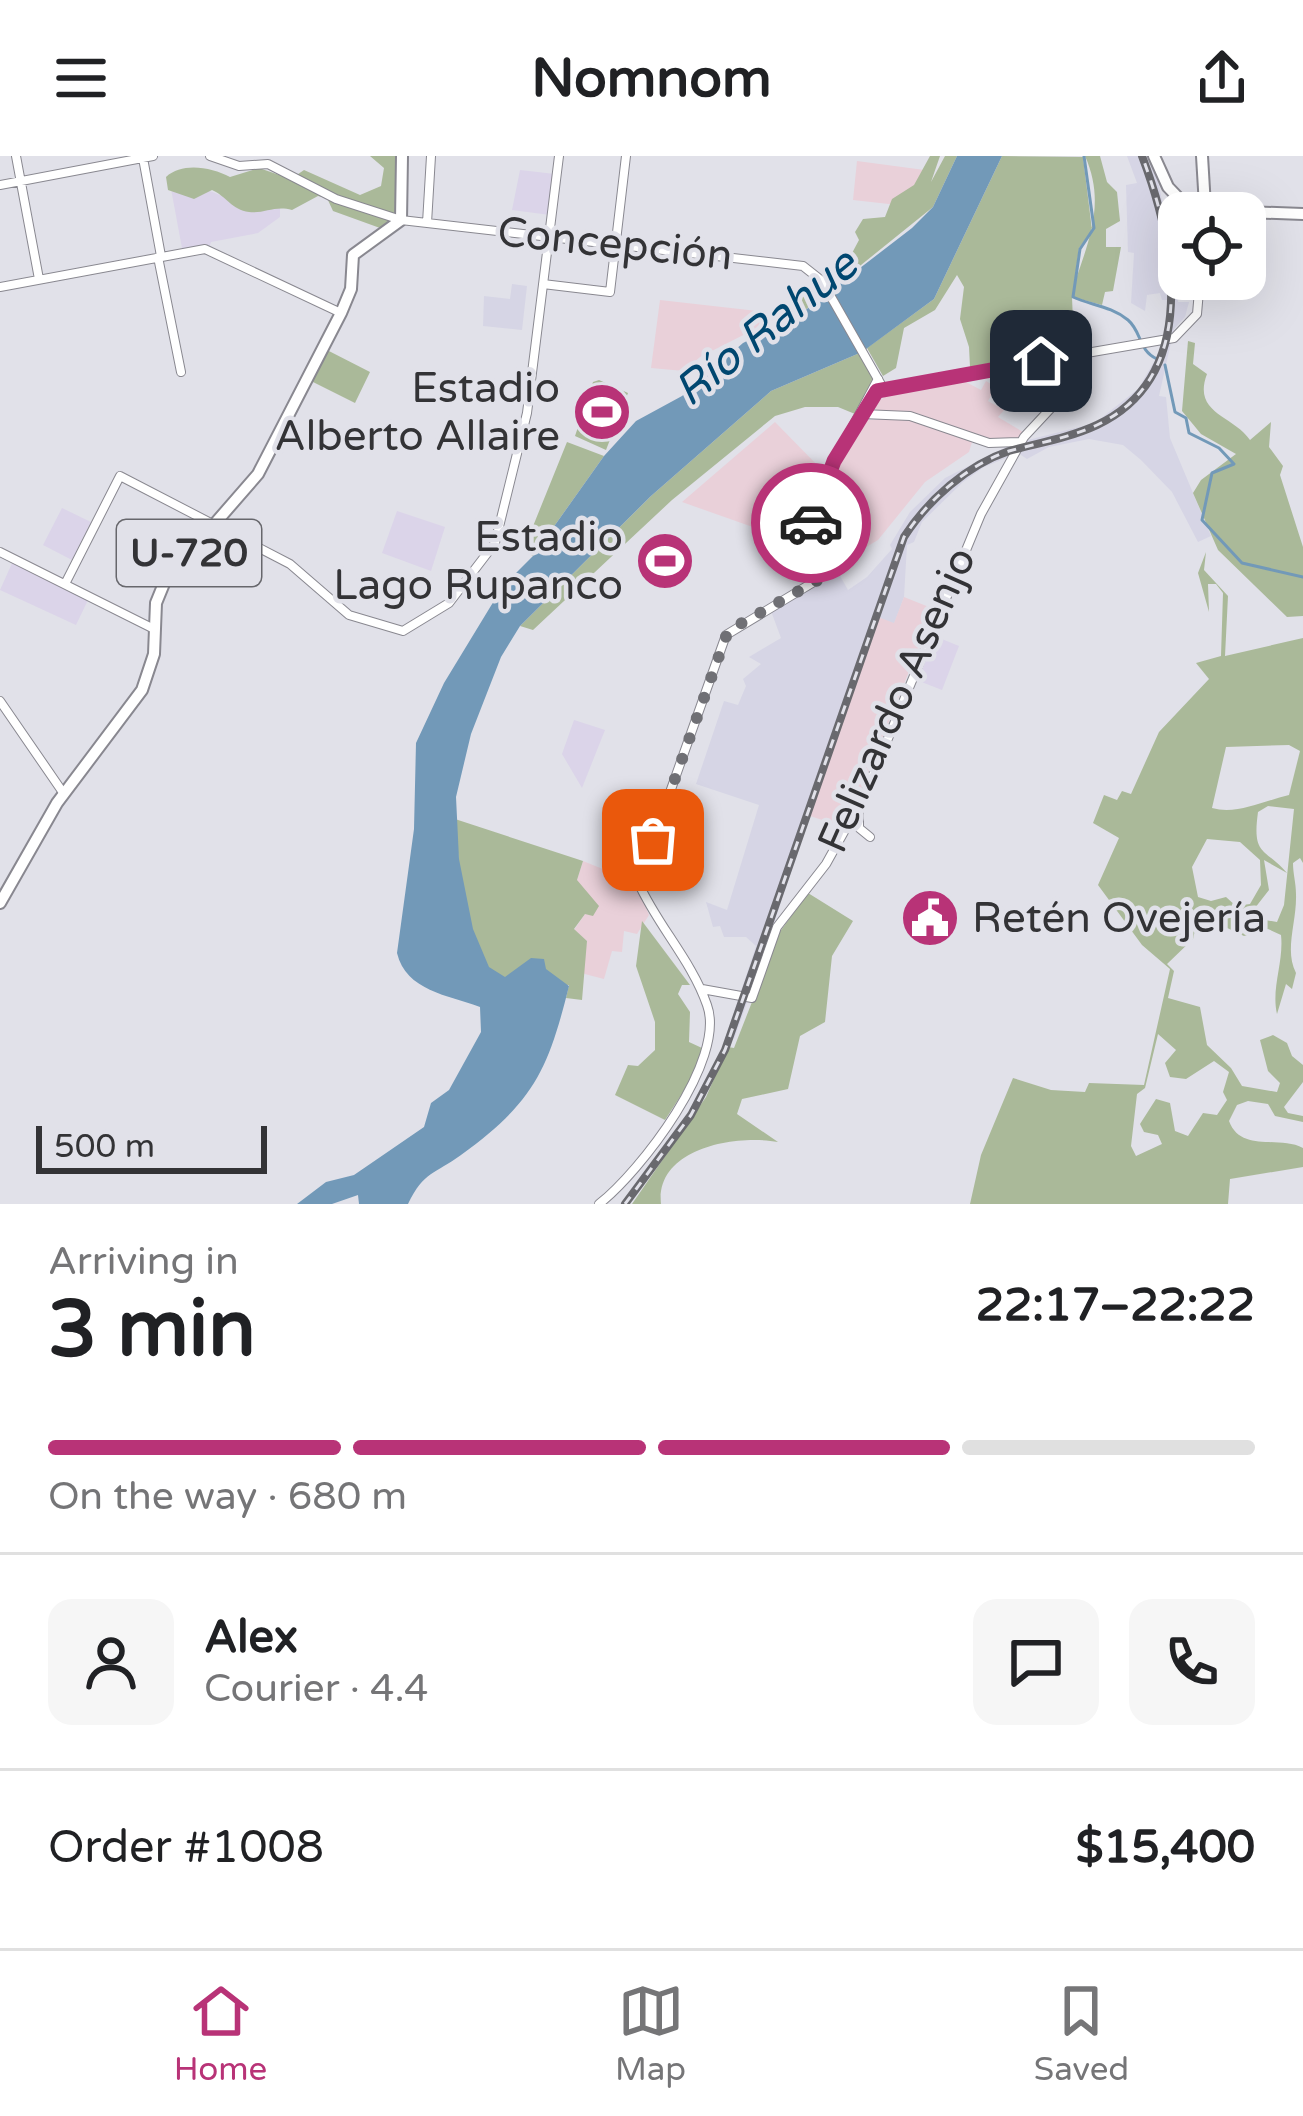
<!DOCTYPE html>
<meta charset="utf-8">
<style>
:root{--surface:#fff;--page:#f6f6f6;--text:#202124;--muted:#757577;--line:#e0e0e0;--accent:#b83377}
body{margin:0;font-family:"Varela Round",sans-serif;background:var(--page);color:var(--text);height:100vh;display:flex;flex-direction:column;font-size:45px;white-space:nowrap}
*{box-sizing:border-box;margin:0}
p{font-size:39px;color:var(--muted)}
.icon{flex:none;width:66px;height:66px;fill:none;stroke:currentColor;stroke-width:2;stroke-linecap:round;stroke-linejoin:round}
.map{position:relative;height:1048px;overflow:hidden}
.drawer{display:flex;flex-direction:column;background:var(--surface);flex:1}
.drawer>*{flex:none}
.buttons{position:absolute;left:1158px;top:36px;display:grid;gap:24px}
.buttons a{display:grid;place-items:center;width:108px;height:108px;border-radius:24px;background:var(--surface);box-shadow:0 12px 48px #0002;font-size:60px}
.scale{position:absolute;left:36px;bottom:30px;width:231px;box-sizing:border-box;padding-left:12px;border:6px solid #333336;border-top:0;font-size:33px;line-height:42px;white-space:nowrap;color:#333336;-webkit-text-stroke:9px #e1e1e9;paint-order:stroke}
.pin{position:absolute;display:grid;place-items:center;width:102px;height:102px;color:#fff;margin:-51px;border-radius:24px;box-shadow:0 6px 18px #0006}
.courier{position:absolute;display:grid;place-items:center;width:120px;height:120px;margin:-60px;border:9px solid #b83377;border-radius:50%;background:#fff;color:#222;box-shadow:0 3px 15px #0007}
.summary em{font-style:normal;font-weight:800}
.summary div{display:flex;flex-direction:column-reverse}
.summary{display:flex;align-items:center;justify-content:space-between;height:204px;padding:0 48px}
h1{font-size:78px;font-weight:800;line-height:90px}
.bar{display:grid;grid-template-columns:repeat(4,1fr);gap:18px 12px;align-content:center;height:144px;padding:0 48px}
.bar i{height:15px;border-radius:9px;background:var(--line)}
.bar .selected{background:var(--accent)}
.bar p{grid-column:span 4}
.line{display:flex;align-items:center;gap:30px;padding:0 48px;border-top:3px solid var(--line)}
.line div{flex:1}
.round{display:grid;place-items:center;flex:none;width:126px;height:126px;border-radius:24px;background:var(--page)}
header{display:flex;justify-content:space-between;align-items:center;height:156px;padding:0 48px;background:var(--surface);font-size:54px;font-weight:800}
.tabs{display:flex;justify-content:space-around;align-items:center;height:168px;border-top:3px solid var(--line);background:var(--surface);font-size:33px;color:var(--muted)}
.tabs a{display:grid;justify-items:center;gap:6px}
.tabs .selected{color:var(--accent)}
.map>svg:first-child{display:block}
.built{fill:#d6d5e5}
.industrial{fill:#e9d0d9}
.education{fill:#dbd4e9}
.green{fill:#aab999;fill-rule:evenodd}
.water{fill:#7299b8}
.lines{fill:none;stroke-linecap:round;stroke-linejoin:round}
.stream{stroke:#7299b8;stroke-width:3}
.tertiary-casing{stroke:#898890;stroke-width:10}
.secondary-casing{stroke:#898890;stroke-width:10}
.primary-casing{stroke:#898890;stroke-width:14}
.tertiary{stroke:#fff;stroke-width:8}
.secondary{stroke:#fff;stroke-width:8}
.primary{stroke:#fff;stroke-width:10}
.rail-casing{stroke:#69696e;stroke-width:8}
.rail{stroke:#e1e1e9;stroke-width:3;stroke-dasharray:9;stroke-linecap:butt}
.done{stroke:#707075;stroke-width:12;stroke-dasharray:0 21.6}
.route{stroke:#b83377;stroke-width:15}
.labels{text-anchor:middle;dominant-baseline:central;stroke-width:9;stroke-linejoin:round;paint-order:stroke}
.shield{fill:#e1e1e9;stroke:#67676c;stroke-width:3}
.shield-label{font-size:39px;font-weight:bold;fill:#333336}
.street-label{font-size:42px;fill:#333336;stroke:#e1e1e9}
.poi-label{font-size:42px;fill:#333336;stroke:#e1e1e9;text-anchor:end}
.water-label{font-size:45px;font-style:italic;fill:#004770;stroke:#e1e1e9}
</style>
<header><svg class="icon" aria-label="menu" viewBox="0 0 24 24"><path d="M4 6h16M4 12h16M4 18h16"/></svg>Nomnom<svg class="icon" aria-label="share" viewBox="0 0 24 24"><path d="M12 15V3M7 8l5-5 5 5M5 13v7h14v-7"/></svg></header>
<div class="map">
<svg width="1303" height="1048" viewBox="0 0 1303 1048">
<rect width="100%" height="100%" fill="#e1e1e9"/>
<!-- built -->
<path class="built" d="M1127,0H1150L1154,6L1179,126L1178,146H1189L1185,161L1174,173L1159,240L1166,241L1170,282L1211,380L1198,386L1172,336L1141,304L1123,289L1089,283L1049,291L1027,303L1018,297L984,311L963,326L922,366L914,386L907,389L904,441L894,468L878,462L874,468L753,830L734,883L726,880L756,790L746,781H724L720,770L713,771L706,746L727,754L759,649L696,628L724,545L738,549L746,530L743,523L761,508L749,501L781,482L771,455L839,418L848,434L867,421L892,393L890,389L910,356L945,322L1012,288L1095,267L1138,233L1162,192L1169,144H1162L1160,137L1147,139L1145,155L1131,147L1134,97L1128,96L1126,29L1137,27Z
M512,128L527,130L522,174L483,170L484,140L510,143Z"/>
<!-- industrial -->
<path class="industrial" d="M857,5L932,15L898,49L853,44Z
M660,144L785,158L700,201L684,215L651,212Z
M986,225L996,231L988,245L1004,254L998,261L1023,276L1019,282L988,283L911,257L877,255L873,249L889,238L966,226L981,234Z
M907,263L972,286L969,296L925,326L878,384L829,413L819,409L814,370L833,317L863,264Z
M775,266L823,315L804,369L806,390L682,346Z
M904,441L934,453L852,658L844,671L810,660L874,468L878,461L894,467Z
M583,705L635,726L649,759L637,778L624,775L622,796L612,795L604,823L581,817L587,785L574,774L585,758L577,724Z"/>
<!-- education -->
<path class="education" d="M520,14L555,18L550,59L512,54Z
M171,33H205L254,53L280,47V61L258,77L211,86L209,92H182Z
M62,352L91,366L72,404L43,389Z
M397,355L445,371L431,415L382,397Z
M13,405L88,444L76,469L0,434Z
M932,479L959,490L942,534L914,523Z
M574,564L605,574L582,632L562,598Z"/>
<!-- green -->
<path class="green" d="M370,0H400L397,57L380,72L333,55L327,42L318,40L292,54C275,49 264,58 249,56C232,54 226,40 212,34L194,43L168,34L166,21C182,6 211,11 230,21L259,12L291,23L304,14L360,39L381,30L384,12Z
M930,0H940L931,26L945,0H957L933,51L799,159L786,160C789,137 833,111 855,111L851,99L859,84L855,76L863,63L885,61L892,43L914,29Z
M1002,0L1083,1L1092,74L1079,92L1074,129C1089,84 1106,47 1085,0H1100L1107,26L1117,36L1120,65L1106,73V91H1121L1113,135L1105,136L1102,149L1072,141L1074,191L970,211L969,191L960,163L964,131L957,119L935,154L904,172L896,212L883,220L867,192L934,143Z
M1188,185L1195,187L1193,208L1207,218C1192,258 1233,259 1250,284L1271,266L1269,291L1283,310L1280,319L1303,391V460L1287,461L1218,394L1193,337L1201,324L1236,298L1201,278L1182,255Z
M325,193L370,216L355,247L309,224Z
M862,196L875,223L855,258L838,251H805L775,260L672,344L533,474L520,470L651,340L771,235Z
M599,224L628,237L606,294L575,280L593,226Z
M567,286L604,300L533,400L523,395Z
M658,379L686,388L672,431L644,422Z
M1206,396L1204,414L1228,440L1225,500L1303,482V707L1300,702L1293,707C1293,718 1296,727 1296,738C1297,766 1284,794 1296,817L1292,833L1286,828L1277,858C1271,832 1284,806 1281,779L1268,773L1244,780L1221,769L1209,756H1199L1193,783L1167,808L1174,815L1168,842L1200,851L1207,889L1231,912L1242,930L1277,936L1280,927L1268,915L1260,884L1273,879L1287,887L1292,900L1303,909V926L1284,951L1288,957L1303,960V966L1275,960L1268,948L1248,945L1237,949L1229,965C1241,997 1278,979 1303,992V1011L1230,1023L1228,1048H970L981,999L1013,922L1051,934L1085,936L1089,927L1144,929L1170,813L1142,789L1098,729L1119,682L1093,667L1104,639L1117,644L1122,635L1131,638L1159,576L1209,523L1196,507L1221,500L1223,437L1216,428H1208L1209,456L1198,417ZM1289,589L1300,595L1289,639C1263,645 1237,659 1212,652L1226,591ZM1268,650L1294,653L1284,749L1277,766L1254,762L1251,757L1269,734L1264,704L1287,717C1264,691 1252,700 1258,656ZM1207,683L1240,686L1260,704L1261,729L1250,748L1236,750L1226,741L1211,745L1198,741L1192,711ZM1158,878L1176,894L1165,907L1170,921L1186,923L1214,905L1229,916L1223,936L1227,944L1217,959L1203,957L1188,980L1175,975L1170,947L1156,943L1140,968L1144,976L1158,979L1162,988L1136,1000L1131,990L1137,938L1145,932Z
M455,663L583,705L577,724L599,750L593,760L585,758L574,773L587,785L582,844L566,842L569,829C550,828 520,831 502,823C463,806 459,701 455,663Z
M808,737L853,765L832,800L825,866L800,880L788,933L742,943L737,958L778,986C734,978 655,993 661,1048H632L706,941L728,891L734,892L779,777Z
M642,765L690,829H682L678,838L690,856L689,886L702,892L696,916L665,964L615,939L628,909L638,910L655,894V866L636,810Z"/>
<!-- water -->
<path class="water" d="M957,0H1002L934,143L862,196L771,235L651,340L520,470L501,501L471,578L456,641L459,703L473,773L489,811L505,821L531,802L544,803L546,813L569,830C548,914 534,946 461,999C435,1018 424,1015 408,1048H359L358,1039L332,1048H297L326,1026L354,1019L424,971L431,947L449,934L481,876L480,851C448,839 406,835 397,797L414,673L416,587L444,527L503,430L533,400L604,300L636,265L682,240L743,187L799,159L912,72L933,51Z"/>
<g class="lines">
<!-- stream -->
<path class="stream" d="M1084,0L1094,72L1080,93L1073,141C1090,149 1111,150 1128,164C1142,176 1138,194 1157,203
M1165,209L1175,256L1186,262L1189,277L1219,292L1234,308L1212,317L1202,364L1242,407L1303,421"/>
<!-- tertiary casing -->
<g class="tertiary-casing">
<path id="tertiary" d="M16,0L39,123
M210,0L239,10L268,8L336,43L401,64
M143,2L161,100
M0,29L153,0
M158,101L181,216
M543,128L610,136L626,0
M0,131L205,93L341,157
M862,258L910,260L989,287L1021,286
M0,396L154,473
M65,428L120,320L290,408L349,459L403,475L449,447L495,387L527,257L559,0
M0,545L64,638
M859,657V672L870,681
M702,833L752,842L777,771L826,708L865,638L981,358L1024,281L1052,251L1041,205
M599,1048C640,1016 727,904 707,849C692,805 657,769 638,726L726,479L817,424L811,366L831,311L878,223"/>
</g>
<!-- secondary casing -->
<g class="secondary-casing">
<path id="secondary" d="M401,64L803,110L822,125L883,232L1174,182L1197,158L1200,123
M427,67L431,0"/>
</g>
<!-- primary casing -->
<g class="primary-casing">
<path id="primary" d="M1154,0L1168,31L1190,54L1303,58
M1202,0L1205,50
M0,747L57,647L142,534L154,498L156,447L165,425L258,318L341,157L351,133L353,99L401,64L402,0"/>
</g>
<!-- tertiary -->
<use href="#tertiary" class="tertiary"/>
<!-- secondary -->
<use href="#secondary" class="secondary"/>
<!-- primary -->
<use href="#primary" class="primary"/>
<!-- rail casing -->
<g class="rail-casing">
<path id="rail" d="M625,1048L691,959L725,894L904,381C928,344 967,309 1009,295C1038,287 1069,282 1097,269C1201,220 1175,87 1142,0"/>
</g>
<!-- rail -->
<use href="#rail" class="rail"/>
</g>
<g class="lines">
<!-- done -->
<path class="done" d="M653,684L728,475L818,424L811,367"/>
<!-- route -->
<path class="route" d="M811,367L834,305L877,235L1041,205"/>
</g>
<!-- icons -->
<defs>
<g id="stadium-disc" transform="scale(3)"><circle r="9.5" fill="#b83377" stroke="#e1e1e9"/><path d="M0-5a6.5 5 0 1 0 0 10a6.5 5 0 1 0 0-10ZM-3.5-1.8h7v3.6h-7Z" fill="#fff"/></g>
<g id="civic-disc" transform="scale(3)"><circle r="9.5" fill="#b83377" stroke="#e1e1e9"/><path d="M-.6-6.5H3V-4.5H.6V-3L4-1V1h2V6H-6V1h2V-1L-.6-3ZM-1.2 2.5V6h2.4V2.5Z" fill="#fff"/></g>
</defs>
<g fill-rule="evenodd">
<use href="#stadium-disc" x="602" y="256"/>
<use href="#stadium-disc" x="665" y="405"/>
<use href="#civic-disc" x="930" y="762"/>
</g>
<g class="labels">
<!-- shield labels -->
<rect class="shield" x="117" y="364" width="144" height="66" rx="9"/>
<g class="shield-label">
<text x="189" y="397">U-720</text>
</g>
<!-- street labels -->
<g class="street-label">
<text transform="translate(615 88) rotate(6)">Concepción</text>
<text transform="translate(897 544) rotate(-66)">Felizardo Asenjo</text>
</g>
<!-- poi labels -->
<g class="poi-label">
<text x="560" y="232">Estadio<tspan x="560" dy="48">Alberto Allaire</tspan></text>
<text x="623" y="381">Estadio<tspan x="623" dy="48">Lago Rupanco</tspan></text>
<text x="972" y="762" text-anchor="start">Retén Ovejería</text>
</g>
<!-- water labels -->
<g class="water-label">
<text transform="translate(766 172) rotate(-39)">Río Rahue</text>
</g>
</g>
</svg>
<div class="buttons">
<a><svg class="icon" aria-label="locate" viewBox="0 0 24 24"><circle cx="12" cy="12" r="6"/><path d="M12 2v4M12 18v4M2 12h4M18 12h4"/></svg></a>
</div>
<div class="scale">500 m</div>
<div class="pin" style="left:653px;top:684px;background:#ea580c"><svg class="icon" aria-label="bag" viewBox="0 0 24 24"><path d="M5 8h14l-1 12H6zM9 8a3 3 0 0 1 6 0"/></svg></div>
<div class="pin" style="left:1041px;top:205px;background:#1f2937"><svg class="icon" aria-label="home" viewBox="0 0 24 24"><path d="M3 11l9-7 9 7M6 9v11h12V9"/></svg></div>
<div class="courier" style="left:811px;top:367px"><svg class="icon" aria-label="car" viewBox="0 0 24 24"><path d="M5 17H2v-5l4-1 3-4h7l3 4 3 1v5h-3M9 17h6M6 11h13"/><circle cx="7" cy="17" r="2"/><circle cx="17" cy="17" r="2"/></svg></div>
</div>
<section class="drawer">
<div class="summary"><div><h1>3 min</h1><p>Arriving in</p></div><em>22:17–22:22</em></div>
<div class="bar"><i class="selected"></i><i class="selected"></i><i class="selected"></i><i></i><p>On the way · 680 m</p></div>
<div class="line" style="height:216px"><a class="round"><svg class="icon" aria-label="person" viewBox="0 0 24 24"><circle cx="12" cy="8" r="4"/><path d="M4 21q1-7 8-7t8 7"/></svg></a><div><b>Alex</b><p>Courier · 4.4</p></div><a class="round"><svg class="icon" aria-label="chat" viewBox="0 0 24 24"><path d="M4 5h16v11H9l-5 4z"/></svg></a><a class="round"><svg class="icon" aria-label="phone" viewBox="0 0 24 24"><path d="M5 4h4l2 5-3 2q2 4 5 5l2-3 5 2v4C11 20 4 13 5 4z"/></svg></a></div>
<div class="line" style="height:156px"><div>Order #1008</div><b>$15,400</b></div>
</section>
<nav class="tabs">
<a class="selected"><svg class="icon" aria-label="home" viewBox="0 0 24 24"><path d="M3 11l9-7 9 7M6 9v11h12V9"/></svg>Home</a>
<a><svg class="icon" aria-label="map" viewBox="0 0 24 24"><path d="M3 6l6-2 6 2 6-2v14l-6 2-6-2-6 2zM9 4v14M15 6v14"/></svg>Map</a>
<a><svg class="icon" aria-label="saved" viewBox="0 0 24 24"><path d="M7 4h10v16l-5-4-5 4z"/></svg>Saved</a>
</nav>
